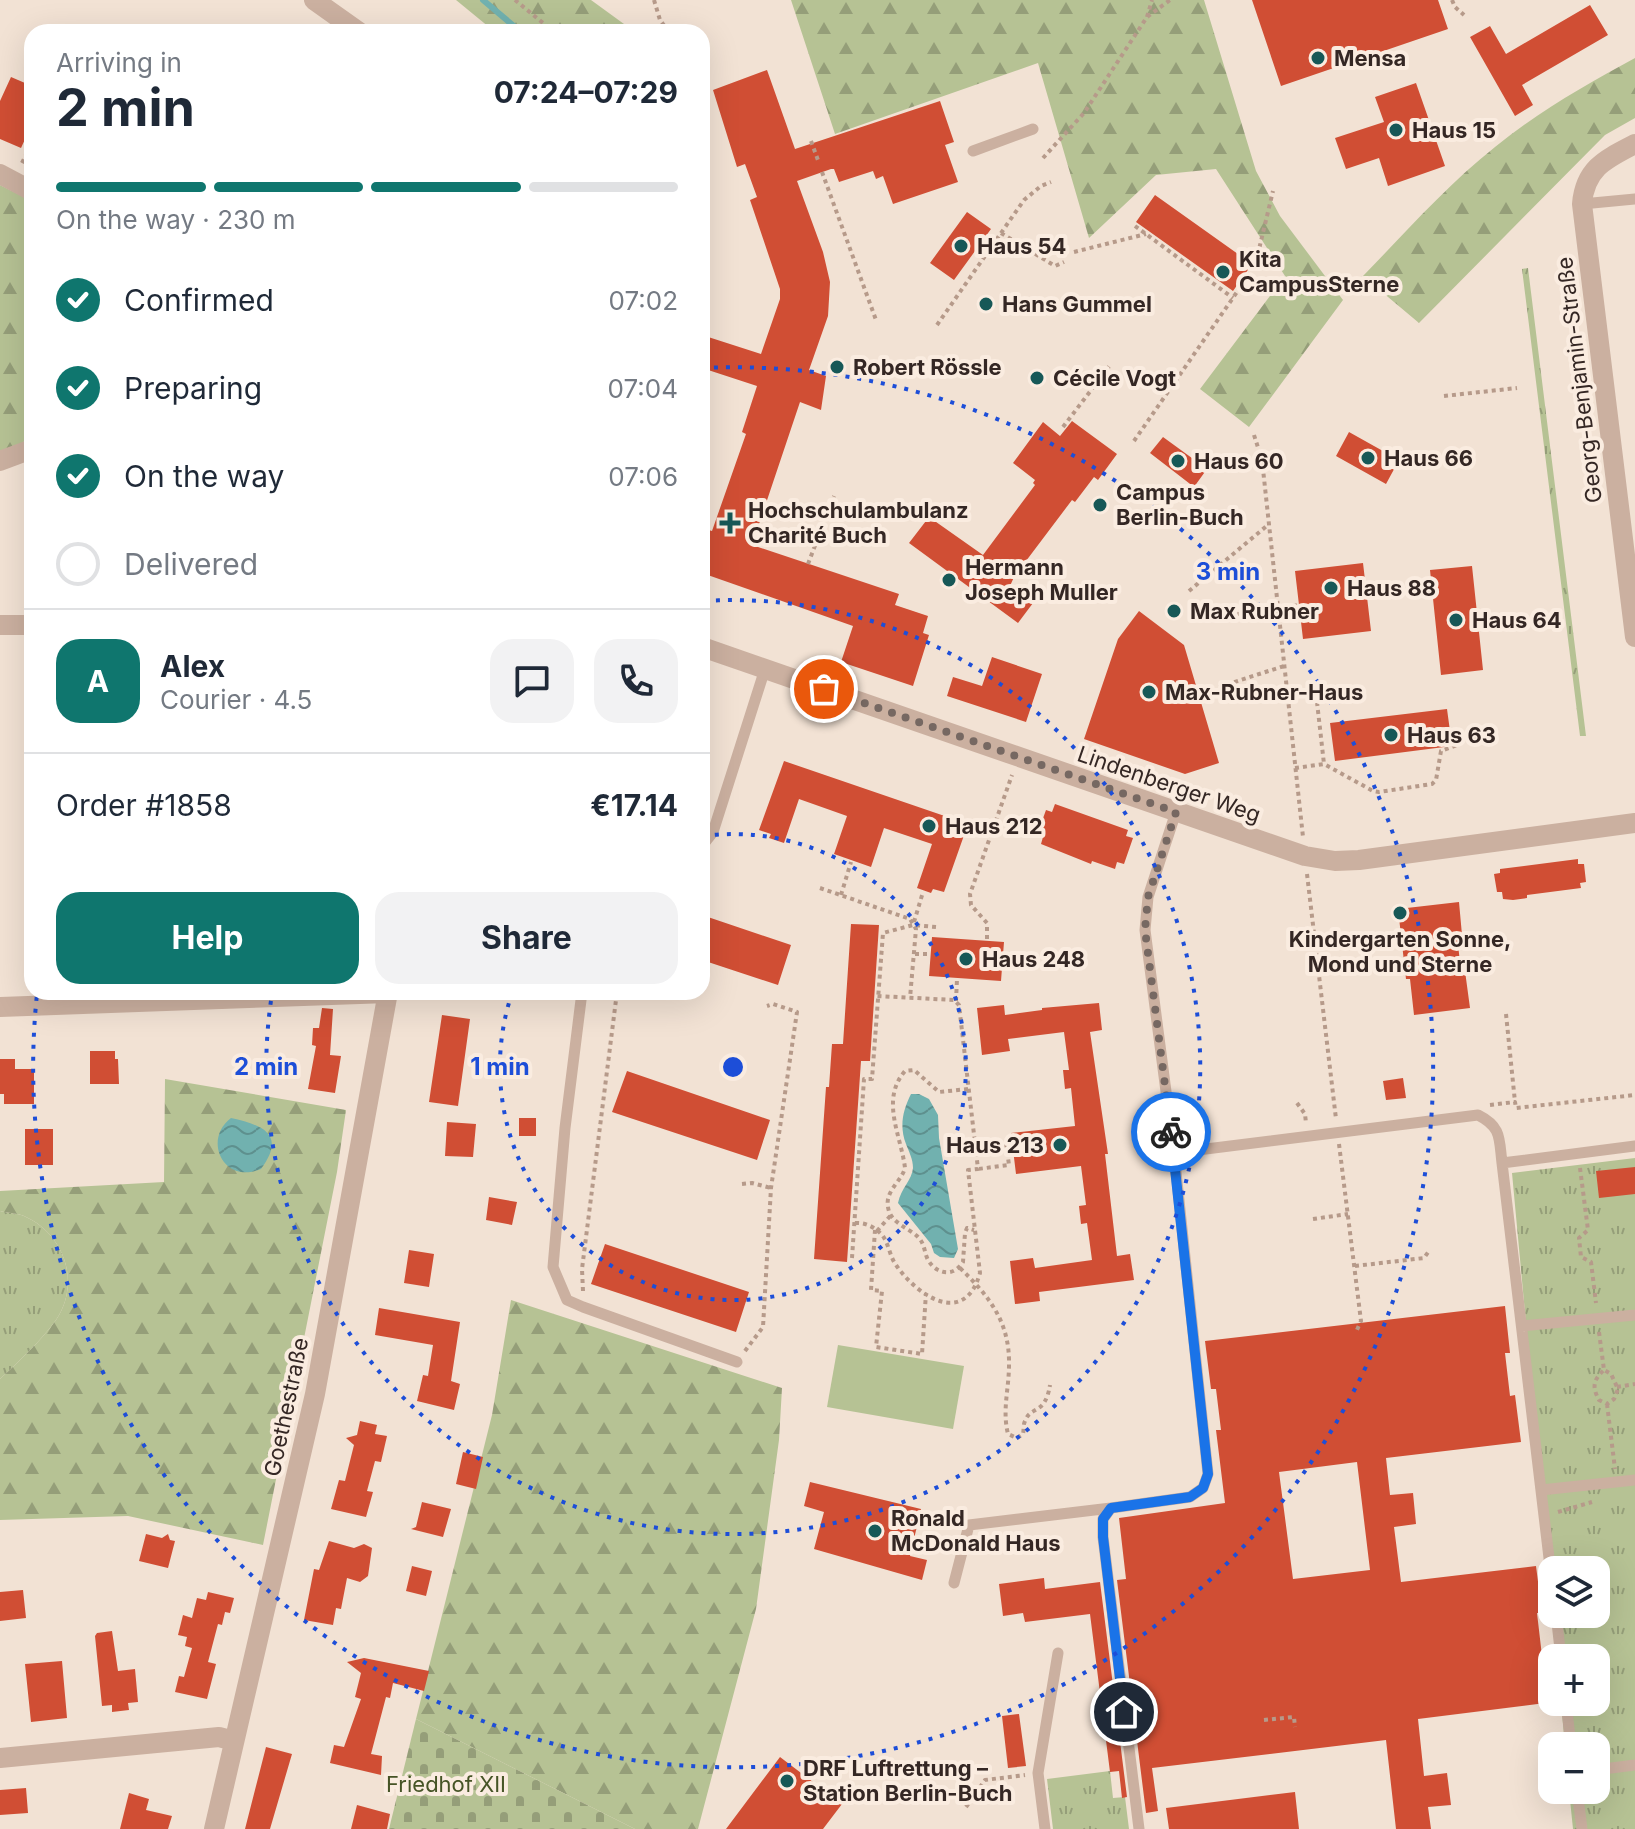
<!DOCTYPE html>
<meta charset="utf-8">
<style>
:root{--surface:#fff;--page:#f2f2f3;--text:#1f2937;--muted:#747a83;--line:#e0e1e3;--accent:#0f766e}
body{margin:0;font-family:Inter,sans-serif;background:var(--page);color:var(--text);height:100vh;display:flex;flex-direction:column;font-size:30px;white-space:nowrap}
*{box-sizing:border-box;margin:0}
p{font-size:26px;color:var(--muted)}
.icon{flex:none;width:44px;height:44px;fill:none;stroke:currentColor;stroke-width:2;stroke-linecap:round;stroke-linejoin:round}
.map{position:relative;flex:1;overflow:hidden}
.details{position:absolute;left:24px;top:24px;width:686px;height:976px;display:flex;flex-direction:column;background:var(--surface);border-radius:24px;box-shadow:0 8px 32px #0002}
.details>*{flex:none}
.fabs{position:absolute;left:1538px;top:1556px;display:grid;gap:16px}
.fabs a{display:grid;place-items:center;width:72px;height:72px;border-radius:16px;background:var(--surface);box-shadow:0 8px 32px #0002;font-size:40px}
.pin{position:absolute;display:grid;place-items:center;width:68px;height:68px;color:#fff;margin:-34px;border:4px solid #fff;border-radius:50%;box-shadow:0 2px 8px #0007}
.courier{position:absolute;display:grid;place-items:center;width:80px;height:80px;margin:-40px;border:6px solid #1a73e8;border-radius:50%;background:#fff;color:#222;box-shadow:0 2px 10px #0007}
.headline em{font-style:normal;font-weight:700}
.headline div{display:flex;flex-direction:column-reverse}
.headline{display:flex;align-items:center;justify-content:space-between;height:136px;padding:0 32px}
h1{font-size:52px;font-weight:700;line-height:60px}
.bar{display:grid;grid-template-columns:repeat(4,1fr);gap:12px 8px;align-content:center;height:96px;padding:0 32px}
.bar i{height:10px;border-radius:6px;background:var(--line)}
.bar .on{background:var(--accent)}
.bar p{grid-column:span 4}
.line{display:flex;align-items:center;gap:20px;padding:0 32px;border-top:2px solid var(--line)}
.line div{flex:1}
.round{display:grid;place-items:center;flex:none;width:84px;height:84px;border-radius:24px;background:var(--page)}
ol{padding:0 32px;list-style:none}
li{display:flex;align-items:center;gap:24px;height:88px}
li p{margin-inline-start:auto}
li .icon{padding:8px;border-radius:50%;background:var(--accent);color:#fff;stroke-width:4}
li:last-child{color:var(--muted)}
li i{width:44px;height:44px;border:4px solid var(--line);border-radius:50%}
.cta{display:flex;gap:16px;margin-top:auto;padding:16px 32px}
.cta a{flex:1;height:92px;border-radius:24px;background:var(--accent);color:#fff;font-size:32px;font-weight:700;line-height:92px;text-align:center}
.cta a+a{background:var(--page);color:var(--text)}
.map>svg:first-child{display:block}
.grass{fill:url(#grass-tufts)}
.forest{fill:url(#forest-firs)}
.cemetery{fill:url(#cemetery-stones)}
.pitch{fill:#b6c294}
.water{fill:url(#water-waves)}
.lines{fill:none;stroke-linecap:round;stroke-linejoin:round}
.stream{stroke:#71b1af;stroke-width:6}
.building{fill:#d04e34;fill-rule:evenodd}
.path{stroke:#b69a8a;stroke-width:4;stroke-dasharray:4 4;stroke-linecap:butt}
.lane{stroke:#cbb0a0;stroke-width:11}
.street{stroke:#cbb0a0;stroke-width:20}
.done{stroke:#766862;stroke-width:8;stroke-dasharray:0 14.4}
.route{stroke:#1a73e8;stroke-width:10}
.ring{fill:none;stroke:#1d4ed8;stroke-width:4;stroke-dasharray:4 8}
.poi-dot{fill:#175857;stroke:#faece0;stroke-width:3}
.labels{text-anchor:middle;dominant-baseline:central;stroke-width:8;stroke-linejoin:round;paint-order:stroke}
.poi-label{font-size:22px;font-weight:bold;fill:#342724;stroke:#faece0;text-anchor:start}
.street-label{font-size:22px;fill:#342724;stroke:#faece0}
.park-label{font-size:22px;fill:#465426;stroke:#faece0}
.centre{fill:#1d4ed8;stroke:#faece0;stroke-width:4}
.ring-label{font-size:24px;text-anchor:middle;font-weight:bold;fill:#1d4ed8;stroke:#faece0;stroke-width:8;stroke-linejoin:round;paint-order:stroke}
</style>
<div class="map">
<svg width="1635" height="1829" viewBox="0 0 1635 1829">
<defs>
<pattern id="grass-tufts" width="24" height="20" patternUnits="userSpaceOnUse" patternTransform="scale(2)"><rect width="24" height="20" fill="#b6c294"/><path d="M3 7l-1-3M5 7V3M7 7l1-3M15 17l-1-3M17 17v-4M19 17l1-3" fill="none" stroke="#959e79"/></pattern>
<pattern id="forest-firs" width="22" height="20" patternUnits="userSpaceOnUse" patternTransform="scale(2)"><rect width="22" height="20" fill="#b6c294"/><path d="M5 1l3.5 6h-7zM16 11l3.5 6h-7z" fill="#959e79"/></pattern>
<pattern id="cemetery-stones" width="16" height="16" patternUnits="userSpaceOnUse" patternTransform="scale(2)"><rect width="16" height="16" fill="#b6c294"/><path d="M2 7V4a2 2 0 0 1 4 0v3zM10 15v-3a2 2 0 0 1 4 0v3z" fill="#959e79"/></pattern>
<pattern id="water-waves" width="16" height="10" patternUnits="userSpaceOnUse" patternTransform="scale(2)"><rect width="16" height="10" fill="#71b1af"/><path d="M0 5q4-4 8 0t8 0" fill="none" stroke="#5e908e"/></pattern>
</defs>
<rect width="100%" height="100%" fill="#f2e2d4"/>
<!-- grass -->
<path class="grass" d="M1528,268L1586,736H1580L1522,269Z
M1635,1158V1829H1573L1569,1790H1596V1746H1565L1561,1702H1596V1658H1557L1553,1614H1596V1570H1552V1603L1512,1173Z
M0,1211C8,1213 17,1213 24,1216C65,1234 81,1283 56,1320C41,1341 19,1361 0,1379Z
M1110,1771L1113,1798L1125,1797L1129,1829H1053L1047,1779Z"/>
<!-- forest -->
<path class="forest" d="M456,0H591L635,32H495Z
M791,0H1204L1256,171L1280,216L1343,300L1249,427L1200,389L1285,276L1216,169L1156,175L1089,238L1038,63L835,134Z
M1635,58V118L1605,135L1419,323L1363,276C1406,232 1447,185 1495,147C1538,112 1587,84 1635,58Z
M0,185L32,201V437L13,448L0,451Z
M165,1079L346,1110L337,1172L263,1545L128,1516L0,1520V1379C19,1361 41,1341 56,1320C81,1283 65,1234 24,1216C17,1213 8,1213 0,1211V1191L164,1182Z
M511,1300L782,1388L779,1440L756,1609L698,1829H635L416,1719L492,1415Z"/>
<!-- cemetery -->
<path class="cemetery" d="M416,1719L635,1829H389Z"/>
<!-- pitch -->
<path class="pitch" d="M838,1345L964,1366L953,1429L827,1407Z"/>
<!-- water -->
<path class="water" d="M911,1094H919L929,1099L938,1115L939,1138L958,1249L954,1258L940,1257L934,1253L931,1244L898,1203C901,1188 912,1180 913,1168C913,1159 909,1152 906,1144C899,1126 903,1110 911,1094Z
M231,1118C262,1125 287,1134 261,1169C224,1185 202,1140 231,1118Z"/>
<g class="lines">
<!-- stream -->
<path class="stream" d="M483,0L521,32"/>
</g>
<!-- building -->
<path class="building" d="M1252,0H1438L1448,29L1281,86Z
M1590,5L1608,35L1522,85L1533,105L1515,116L1470,37L1490,26L1506,54Z
M767,70L795,149L940,101L954,142L945,145L958,182L893,204L883,176L876,179L873,171L839,182L834,169H831L797,181L823,252L830,282L828,316L809,370L826,376L821,410L800,402L752,545L899,594L895,605L928,616L923,633L929,635L913,686L841,662L853,626L702,573V528L712,531L746,434L742,432L757,386L702,368V335L761,354L780,299V289L750,200L757,197L745,164L737,167L713,90Z
M11,77L32,86V124L21,148L0,139V101Z
M1416,83L1445,166L1388,186L1379,158L1346,169L1335,138L1384,122L1375,97Z
M1155,195L1252,264L1233,291L1136,222Z
M967,212L991,229L954,280L930,263Z
M1072,421L1117,454L1098,480L1094,477L1075,502L1072,500L1014,577L1010,586L1033,603L1018,623L909,543L929,517L983,555L1035,485L1033,483L1035,480L1013,463L1043,422L1060,436Z
M1349,432L1399,460L1386,484L1336,456Z
M1163,437L1207,469L1194,487L1150,453Z
M1363,563L1371,631L1303,639L1295,571Z
M1472,566L1483,670L1441,675L1430,570Z
M1139,611L1184,645L1219,763L1185,774L1084,739L1118,639Z
M992,657L1042,674L1026,722L947,696L953,677L982,686Z
M1447,709L1452,746L1335,761L1330,723Z
M784,761L968,824L944,892L933,889L931,893L917,888L932,844L884,828L871,867L834,854L847,816L799,799L784,843L769,838L771,834L759,830Z
M1055,804L1128,830L1126,836L1133,838L1124,864L1117,862L1115,869L1092,861L1091,864L1041,844L1043,837L1037,835L1046,810L1052,812Z
M1578,859V864H1584L1586,882L1580,883L1581,888L1527,895V898L1513,900L1503,899L1502,892H1497L1494,874L1500,873V869Z
M1459,902L1462,935H1457L1461,972L1465,971L1470,1008L1414,1015L1410,979H1406L1398,909Z
M702,915L791,945L778,985L702,960Z
M851,924L879,925L870,1061H861L847,1262L814,1259L826,1087H829L832,1044H843Z
M932,937L1004,942L1001,981L929,976Z
M1099,1003L1102,1030L1090,1032L1108,1154H1105L1117,1256L1130,1254L1134,1280L1039,1292L1040,1301L1015,1304L1010,1261L1033,1258L1035,1268L1092,1260L1087,1223L1081,1224L1079,1206L1086,1205L1081,1166L1016,1174L1011,1133L1075,1126L1071,1088L1065,1089L1063,1070H1069L1064,1032L1008,1039L1010,1051L982,1055L977,1008L1004,1005L1005,1015L1042,1010V1008Z
M322,1008L333,1009L330,1055L341,1056L335,1093L308,1089L316,1046L312,1045L313,1028H319Z
M442,1015L470,1019L458,1106L429,1102Z
M90,1051H115V1059H118L119,1084H90Z
M0,1059H15V1069H34V1104H4V1094H0Z
M627,1071L770,1120L757,1160L612,1112Z
M1403,1078L1406,1098L1386,1100L1383,1081Z
M519,1118H536V1136H519Z
M447,1122L476,1124L473,1157L445,1156Z
M25,1129H53V1165H25Z
M1635,1167V1194L1599,1198L1596,1171Z
M489,1197L517,1202L512,1225L486,1220Z
M605,1244L749,1292L736,1332L591,1284Z
M409,1250L434,1254L429,1287L404,1283Z
M1505,1306L1510,1353H1505L1510,1396L1515,1395L1521,1442L1386,1458L1390,1495L1413,1493L1416,1524L1394,1527L1401,1582L1536,1566L1542,1613H1537L1542,1656H1547L1553,1702L1418,1719L1424,1776L1447,1773L1451,1805L1428,1807L1431,1829H1396L1386,1740L1152,1768L1158,1811L1146,1813L1117,1580L1126,1579L1119,1518L1225,1503L1216,1430H1221L1216,1389H1211L1205,1341ZM1357,1462L1370,1570L1293,1579L1279,1472Z
M379,1308L460,1322L451,1381L460,1384L454,1410L417,1401L423,1375L428,1376L433,1345L375,1335Z
M360,1421L377,1425L375,1434L387,1436L381,1462L375,1461L367,1491L373,1492L366,1517L331,1509L339,1480L345,1481L354,1445L346,1438L357,1435Z
M463,1452L483,1457L476,1489L456,1484Z
M810,1482L921,1509L910,1556L927,1560L922,1580L814,1549L824,1512L804,1506Z
M422,1502L451,1509L443,1537L411,1529L416,1527Z
M146,1534L162,1538L168,1534L170,1540L175,1541L168,1568L139,1561Z
M329,1541L354,1548L364,1544L372,1548L368,1576L360,1582L347,1578L341,1609L336,1608L333,1625L304,1620L314,1569L319,1570Z
M412,1566L432,1571L426,1596L406,1591Z
M1044,1578L1045,1589L1100,1582L1127,1797L1122,1798L1119,1771L1110,1772L1090,1614L1025,1622L1023,1613L1003,1616L999,1584Z
M23,1590L26,1618L0,1621V1592Z
M208,1592L234,1598L230,1613L225,1612L222,1625L218,1624L208,1662L216,1664L207,1699L175,1692L179,1676L184,1677L192,1648L185,1646L187,1637L178,1635L183,1615L192,1618L197,1598L206,1600Z
M112,1631L118,1671L135,1669L138,1702L128,1703L129,1710L112,1712V1705L102,1706L95,1636L97,1633Z
M364,1658L429,1671L424,1691L393,1683L390,1698L386,1697L371,1754L382,1756L381,1775L330,1763L334,1745L344,1747L361,1699L355,1697L361,1673L347,1662Z
M62,1661L67,1718L31,1722L25,1664Z
M1019,1714L1026,1766L1008,1768L1002,1716Z
M266,1747L292,1754L270,1829H245Z
M780,1757L842,1804L823,1829H726Z
M26,1788L28,1813L0,1815V1790Z
M1295,1792L1299,1829H1169L1166,1808Z
M129,1793L149,1799L146,1810L172,1816L168,1829H120Z
M357,1805L390,1814L387,1829H351Z"/>
<g class="lines">
<!-- path -->
<path class="path" d="M515,0L554,32
M654,0L660,20L668,31
M1452,0L1455,7L1464,15
M1147,17L1152,0
M811,141L819,163
M1043,158L1084,113L1147,17L1170,0
M22,163L32,143
M822,172L876,320
M1135,226L1233,298
M1001,233L1055,266L1064,262
M1074,252L1146,234
M937,325L1024,200L1041,186L1051,182
M1444,396L1517,388
M1063,427L1111,364
M1254,435L1262,460L1303,837
M1134,441L1255,266L1273,191
M808,564L834,496
M1189,591L1269,524
M1198,620L1299,605
M1219,687L1284,666
M1317,702L1324,764
M1295,768L1324,764L1373,791L1379,792L1432,784L1436,780L1441,751L1460,744
M1307,874L1336,1119
M820,888L910,919L916,929L910,998
M841,895L851,862
M914,922L923,892
M987,939V923L971,905L970,894L1012,775
M915,954H928
M956,1001L957,979
M1506,1014L1515,1102
M968,1089L939,1092L914,1070L905,1071C880,1100 901,1135 905,1168C901,1182 885,1191 888,1207C890,1223 909,1228 918,1237C925,1244 924,1252 928,1260C937,1275 954,1277 963,1262L965,1233L967,1228L974,1230
M1297,1103L1305,1114L1306,1123
M1490,1105L1515,1102L1516,1108L1635,1095
M1339,1144L1361,1321L1356,1332
M975,1148L1006,1143L1009,1165L978,1169
M1580,1168L1588,1230L1579,1238L1581,1257L1591,1262L1596,1303
M742,1184L752,1183L771,1188
M1313,1219L1348,1214
M855,1223C866,1222 876,1228 883,1236C889,1245 890,1257 896,1265C918,1297 965,1327 980,1273L968,1170L978,1169L959,1005L954,1000L877,996
M875,1230L871,1290L882,1291L876,1347L922,1354L926,1293
M877,1231L891,1215
M852,1258L864,1079H872L883,933L913,925L936,927
M1355,1266L1424,1258L1429,1251
M960,1268C989,1296 1010,1322 1009,1365C1009,1389 1002,1410 1008,1434L1017,1438L1023,1434C1024,1430 1023,1425 1025,1421C1031,1405 1045,1416 1050,1385
M583,1291L582,1269L617,992
M1599,1332L1604,1370L1611,1374L1618,1389L1614,1399L1607,1404L1599,1400C1592,1387 1593,1380 1604,1370
M745,1351L763,1327L771,1188L797,1012L773,1004L767,1006
M1617,1387L1635,1384
M1607,1404L1615,1469
M1558,1512L1592,1502
M1264,1720L1294,1717L1295,1727
M966,1807L985,1780L1025,1775"/>
<!-- lane -->
<path class="lane" d="M973,151L1033,129
M1582,204L1635,199
M702,846L713,832L765,669
M582,992L565,1128L553,1267L567,1300L583,1307L737,1362
M1174,1153L1478,1115C1502,1127 1499,1139 1502,1163L1552,1583
M1502,1163L1635,1146
M1522,1326L1635,1315
M1541,1490L1635,1480
M954,1583L969,1525L1111,1508
M1556,1614L1561,1658
M1566,1702L1571,1746
M1596,1770L1635,1765
M1577,1790L1582,1829
M1045,1829L1038,1773L1058,1653
M1139,1829L1103,1537V1519L1111,1508L1190,1497L1203,1488L1208,1474L1174,1153L1145,930L1148,897L1176,812"/>
<!-- street -->
<path class="street" d="M314,0L359,32
M1635,144C1606,159 1585,168 1582,204L1635,637
M0,174L32,191
M0,461L32,449
M0,625H32
M702,647L1305,856L1335,861L1359,860L1635,823
M0,1007L388,993
M0,1758L219,1737L234,1741
M214,1829L315,1394L388,992"/>
</g>
<g class="lines">
<!-- done -->
<path class="done" d="M824,689L1176,812L1148,897L1145,930L1171,1132"/>
<!-- route -->
<path class="route" d="M1124,1712L1103,1537V1519L1111,1508L1190,1497L1203,1488L1208,1474L1171,1132"/>
</g>
<!-- distance rings -->
<g class="ring">
<path d="M703 836A233 233 0 1 1 512 993"/>
<path d="M704 601A467 467 0 1 1 272 994"/>
<path d="M702 368A700 700 0 1 1 37 994"/>
</g>
<!-- markers -->
<g class="poi-dot">
<circle cx="1318" cy="58" r="8"/>
<circle cx="1396" cy="130" r="8"/>
<circle cx="961" cy="246" r="8"/>
<circle cx="1223" cy="272" r="8"/>
<circle cx="986" cy="304" r="8"/>
<circle cx="837" cy="367" r="8"/>
<circle cx="1037" cy="378" r="8"/>
<circle cx="1368" cy="458" r="8"/>
<circle cx="1178" cy="461" r="8"/>
<circle cx="1100" cy="505" r="8"/>
<path d="M726 511h8v8h8v8h-8v8h-8v-8h-8v-8h8z"/>
<circle cx="949" cy="580" r="8"/>
<circle cx="1331" cy="588" r="8"/>
<circle cx="1174" cy="611" r="8"/>
<circle cx="1456" cy="620" r="8"/>
<circle cx="1149" cy="692" r="8"/>
<circle cx="1391" cy="735" r="8"/>
<circle cx="929" cy="826" r="8"/>
<circle cx="1400" cy="913" r="8"/>
<circle cx="966" cy="959" r="8"/>
<circle cx="1060" cy="1145" r="8"/>
<circle cx="875" cy="1531" r="8"/>
<circle cx="787" cy="1781" r="8"/>
</g>
<g class="labels">
<!-- poi labels -->
<g class="poi-label">
<text x="1334" y="58">Mensa</text>
<text x="1412" y="130">Haus 15</text>
<text x="977" y="246">Haus 54</text>
<text x="1239" y="259">Kita<tspan x="1239" dy="25">CampusSterne</tspan></text>
<text x="1002" y="304">Hans Gummel</text>
<text x="853" y="367">Robert Rössle</text>
<text x="1053" y="378">Cécile Vogt</text>
<text x="1384" y="458">Haus 66</text>
<text x="1194" y="461">Haus 60</text>
<text x="1116" y="492">Campus<tspan x="1116" dy="25">Berlin-Buch</tspan></text>
<text x="748" y="510">Hochschulambulanz<tspan x="748" dy="25">Charité Buch</tspan></text>
<text x="965" y="567">Hermann<tspan x="965" dy="25">Joseph Muller</tspan></text>
<text x="1347" y="588">Haus 88</text>
<text x="1190" y="611">Max Rubner</text>
<text x="1472" y="620">Haus 64</text>
<text x="1165" y="692">Max-Rubner-Haus</text>
<text x="1407" y="735">Haus 63</text>
<text x="945" y="826">Haus 212</text>
<text x="1400" y="939" text-anchor="middle">Kindergarten Sonne,<tspan x="1400" dy="25">Mond und Sterne</tspan></text>
<text x="982" y="959">Haus 248</text>
<text x="1044" y="1145" text-anchor="end">Haus 213</text>
<text x="891" y="1518">Ronald<tspan x="891" dy="25">McDonald Haus</tspan></text>
<text x="803" y="1768">DRF Luftrettung –<tspan x="803" dy="25">Station Berlin-Buch</tspan></text>
</g>
<!-- street labels -->
<g class="street-label">
<text transform="translate(1579 380) rotate(-97)">Georg-Benjamin-Straße</text>
<text transform="translate(1169 784) rotate(19)">Lindenberger Weg</text>
<text transform="translate(286 1407) rotate(-78)">Goethestraße</text>
</g>
<!-- park labels -->
<g class="park-label">
<text x="446" y="1784">Friedhof XII</text>
</g>
</g>
<circle cx="733" cy="1067" r="12" class="centre"/>
<g class="ring-label">
<text x="1228" y="580">3 min</text>
<text x="266" y="1075">2 min</text>
<text x="500" y="1075">1 min</text>
</g>
</svg>
<div class="fabs">
<a><svg class="icon" aria-label="layers" viewBox="0 0 24 24"><path d="M12 4l9 5-9 5-9-5zM3 14l9 5 9-5"/></svg></a>
<a>+</a>
<a>−</a>
</div>
<div class="pin" style="left:824px;top:689px;background:#ea580c"><svg class="icon" aria-label="bag" viewBox="0 0 24 24"><path d="M5 8h14l-1 12H6zM9 8a3 3 0 0 1 6 0"/></svg></div>
<div class="pin" style="left:1124px;top:1712px;background:#1f2937"><svg class="icon" aria-label="home" viewBox="0 0 24 24"><path d="M3 11l9-7 9 7M6 9v11h12V9"/></svg></div>
<div class="courier" style="left:1171px;top:1132px"><svg class="icon" aria-label="bike" viewBox="0 0 24 24"><circle cx="6" cy="16" r="4"/><circle cx="18" cy="16" r="4"/><path d="M6 16l4-8h5l3 8M10 8l3 8H6M13 5h3"/></svg></div>
<section class="details">
<div class="headline"><div><h1>2 min</h1><p>Arriving in</p></div><em>07:24–07:29</em></div>
<div class="bar"><i class="on"></i><i class="on"></i><i class="on"></i><i></i><p>On the way · 230 m</p></div>
<ol>
<li><svg class="icon" aria-label="check" viewBox="0 0 24 24"><path d="M5 12l5 5 9-10"/></svg>Confirmed<p>07:02</p></li>
<li><svg class="icon" aria-label="check" viewBox="0 0 24 24"><path d="M5 12l5 5 9-10"/></svg>Preparing<p>07:04</p></li>
<li><svg class="icon" aria-label="check" viewBox="0 0 24 24"><path d="M5 12l5 5 9-10"/></svg>On the way<p>07:06</p></li>
<li><i></i>Delivered</li>
</ol>
<div class="line" style="height:144px"><b class="round" style="background:var(--accent);color:#fff">A</b><div><b>Alex</b><p>Courier · 4.5</p></div><a class="round"><svg class="icon" aria-label="chat" viewBox="0 0 24 24"><path d="M4 5h16v11H9l-5 4z"/></svg></a><a class="round"><svg class="icon" aria-label="phone" viewBox="0 0 24 24"><path d="M5 4h4l2 5-3 2q2 4 5 5l2-3 5 2v4C11 20 4 13 5 4z"/></svg></a></div>
<div class="line" style="height:104px"><div>Order #1858</div><b>€17.14</b></div>
<div class="cta"><a>Help</a><a>Share</a></div>
</section>
</div>
